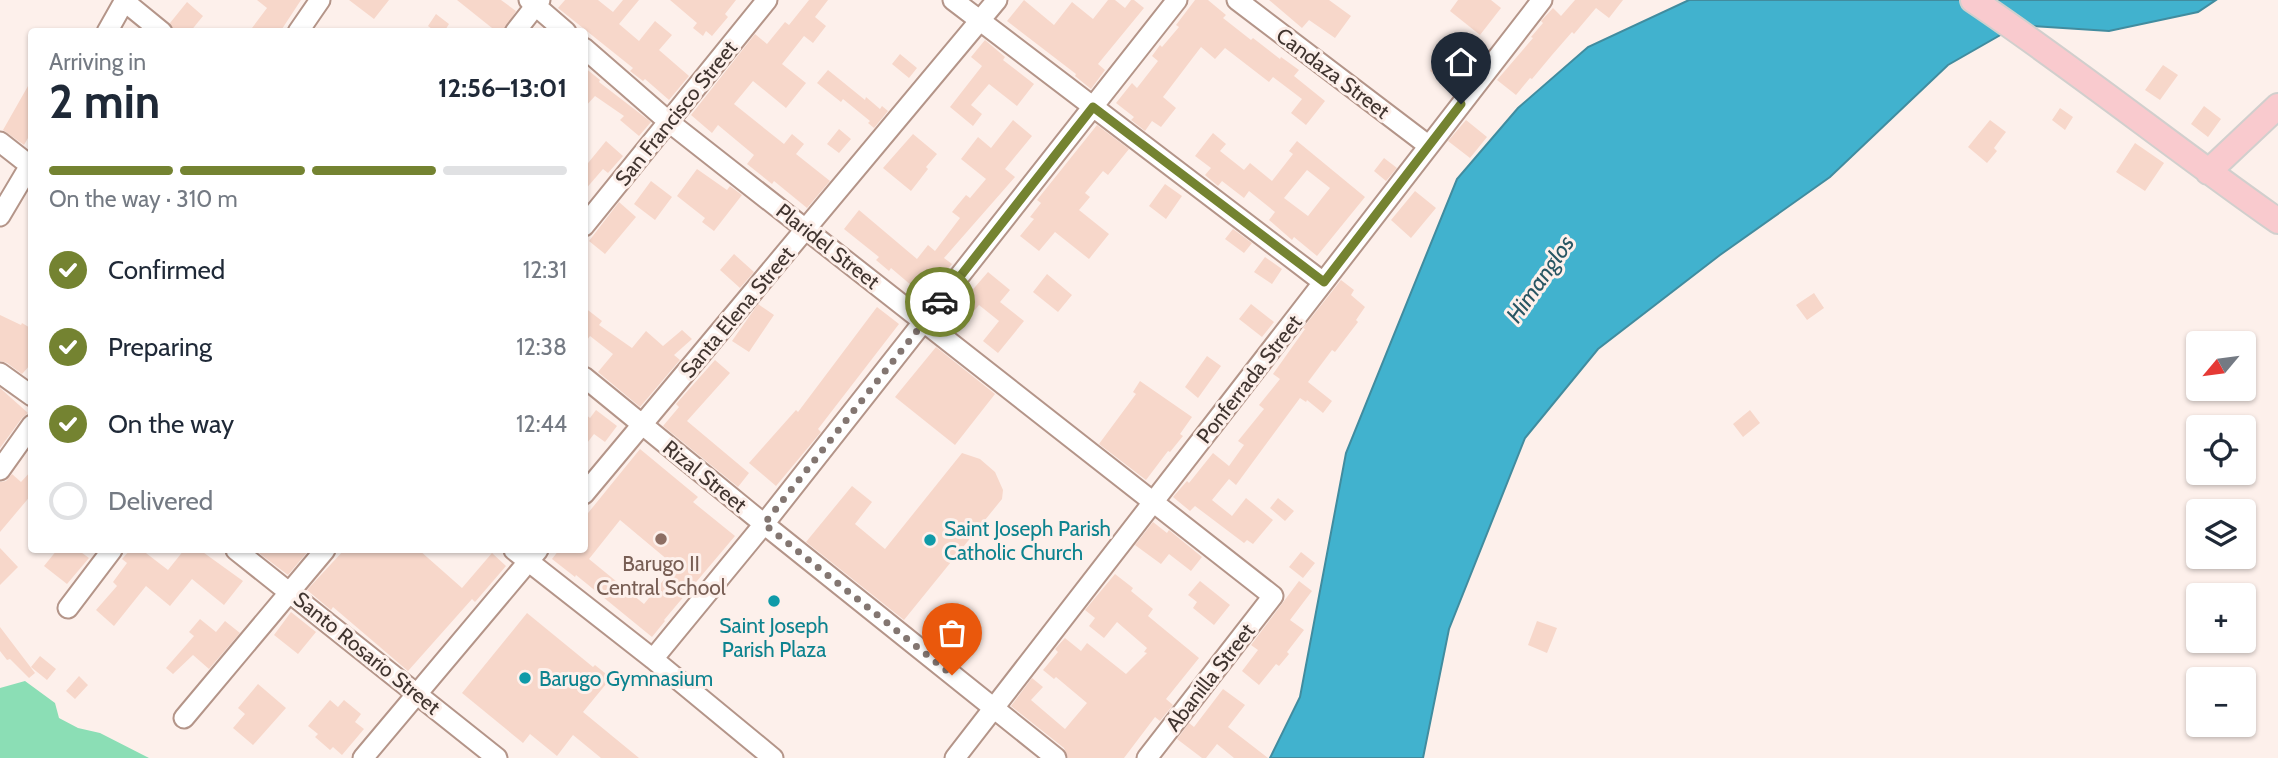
<!DOCTYPE html>
<meta charset="utf-8">
<style>
:root{--surface:#fff;--page:#f2f2f3;--text:#1f2937;--muted:#747a83;--line:#e0e1e3;--accent:#748331}
body{margin:0;font-family:Cabin,sans-serif;background:var(--page);color:var(--text);height:100vh;display:flex;flex-direction:column;font-size:26px;white-space:nowrap}
*{box-sizing:border-box;margin:0}
p{font-size:23px;color:var(--muted)}
.icon{flex:none;width:38px;height:38px;fill:none;stroke:currentColor;stroke-width:2;stroke-linecap:round;stroke-linejoin:round}
.map{position:relative;flex:1;overflow:hidden}
.drawer{position:absolute;left:28px;top:28px;width:560px;height:525px;display:flex;flex-direction:column;background:var(--surface);border-radius:7px;box-shadow:0 2px 5px #0004}
.drawer>*{flex:none}
.needle{width:46px;rotate:241deg}
.buttons{position:absolute;left:2186px;top:331px;display:grid;gap:14px}
.buttons a{display:grid;place-items:center;width:70px;height:70px;border-radius:7px;background:var(--surface);box-shadow:0 2px 5px #0004;font-size:35px}
.pin{position:absolute;display:grid;place-items:center;width:60px;height:60px;color:#fff;margin:-72px -30px;border-radius:50% 50% 50% 0;rotate:-45deg;box-shadow:0 0 7px #0007}
.pin .icon{rotate:45deg}
.courier{position:absolute;display:grid;place-items:center;width:70px;height:70px;margin:-35px;border:5px solid #748331;border-radius:50%;background:#fff;color:#222;box-shadow:0 2px 9px #0007}
.headline em{font-style:normal;font-weight:700}
.headline div{display:flex;flex-direction:column-reverse}
.headline{display:flex;align-items:center;justify-content:space-between;height:119px;padding:0 21px}
h1{font-size:46px;font-weight:700;line-height:52px}
.bar{display:grid;grid-template-columns:repeat(4,1fr);gap:10px 7px;align-content:center;height:84px;padding:0 21px}
.bar i{height:9px;border-radius:5px;background:var(--line)}
.bar .active{background:var(--accent)}
.bar p{grid-column:span 4}
ol{padding:0 21px;list-style:none}
li{display:flex;align-items:center;gap:21px;height:77px}
li p{margin-inline-start:auto}
li .icon{padding:7px;border-radius:50%;background:var(--accent);color:#fff;stroke-width:4}
li:last-child{color:var(--muted)}
li i{width:38px;height:38px;border:4px solid var(--line);border-radius:50%}
.map>svg:first-child{display:block}
.green{fill:#8bdeb5}
.water{fill:#41b2ce;stroke:#418c9f;stroke-width:2}
.building{fill:#f7d7ca;fill-rule:evenodd}
.lines{fill:none;stroke-linecap:round;stroke-linejoin:round}
.minor-casing{stroke:#b49589;stroke-width:23}
.major-casing{stroke:#d1cfcd;stroke-width:28}
.minor{stroke:#fff;stroke-width:19}
.major{stroke:#f9cace;stroke-width:24}
.done{stroke:#837671;stroke-width:7;stroke-dasharray:0 12.6}
.route{stroke:#748331;stroke-width:9}
.education-dot{fill:#8d6e63;stroke:#fdf0eb;stroke-width:2.5}
.culture-dot{fill:#0f9aa8;stroke:#fdf0eb;stroke-width:2.5}
.labels{text-anchor:middle;dominant-baseline:central;stroke-width:6;stroke-linejoin:round;paint-order:stroke}
.street-label{font-size:21px;fill:#413530;stroke:#fdf0eb}
.culture-label{font-size:21px;fill:#0d838f;stroke:#fdf0eb;text-anchor:start}
.education-label{font-size:21px;fill:#785e54;stroke:#fdf0eb}
.water-label{font-size:23px;font-style:italic;fill:#285663;stroke:#fdf0eb}
</style>
<div class="map">
<svg width="2278" height="758" viewBox="0 0 2278 758">
<rect width="100%" height="100%" fill="#fdf0eb"/>
<!-- green -->
<path class="green" d="M25,681L55,703L59,718L78,728L100,733L149,758H0V688Z"/>
<!-- water -->
<path class="water" d="M1689,0H2216L2198,12L2109,31L2018,25L1948,65L1830,177L1720,255L1598,349L1525,438L1449,629L1423,758H1270L1300,697L1346,453L1457,179L1518,108L1588,47Z"/>
<!-- building -->
<path class="building" d="M257,0H301L280,32H249L267,8Z
M349,0H389L374,19Z
M457,0H501L516,11L503,32H497Z
M565,0H598L613,12L623,0H639L619,24L639,41L655,21L672,35L659,50L689,76L669,100L645,79L643,81L630,71L633,68L558,8Z
M670,0H736L725,14L728,17L712,36L706,31L703,36L693,28L697,23Z
M809,0H828L815,17L826,26L813,43L804,36L782,64L806,83L786,108L753,81L734,104L784,144L792,134L804,144L796,154L830,181L807,208L774,181L772,184L747,164L754,155L718,125L712,133L691,115L755,34L767,44L785,22L789,25Z
M1024,0L1054,25L1072,2L1093,19L1108,0H1115L1125,8L1131,0H1134L1144,8L1098,64L1105,70L1091,89L1075,76L1076,74L1007,21Z
M1195,0H1208L1226,15L1223,18L1251,40L1253,38L1280,59L1281,57L1299,70L1294,76L1325,101L1306,125L1291,113L1302,99L1273,77L1269,82L1225,48L1215,59L1201,47L1163,97L1176,108L1161,127L1152,121L1145,131L1131,120L1134,117L1116,103L1132,83L1137,88L1158,61L1152,56L1160,45L1162,47L1179,27L1176,25Z
M1269,0H1329L1351,16L1335,38L1309,20L1302,28Z
M1458,0H1491L1501,8L1480,35L1450,11Z
M1575,0H1623L1609,18L1596,8L1574,34L1572,32L1552,55L1532,79L1530,78L1516,95L1497,80L1533,38L1531,37L1543,23L1541,21L1553,8L1561,16Z
M187,2L203,16L190,32H174L170,23Z
M436,14L449,24L444,32H436L428,26Z
M985,40L1005,57L1003,60L1034,84L1017,106L989,84L971,105L982,114L973,126L950,107L982,66L971,57Z
M900,54L917,68L909,78L892,64Z
M1438,59L1462,76L1454,88L1430,71Z
M2163,65L2178,75L2160,100L2145,90Z
M584,67L600,80L599,82L651,122L639,136L620,120L624,116L595,96L584,108Z
M828,70L865,100L866,97L880,109L882,106L888,111L874,128L868,123L870,121L843,99L841,102L817,83Z
M32,79V131L24,145L3,130Z
M2204,106L2221,119L2208,137L2191,124Z
M2060,108L2073,117L2065,130L2052,120Z
M1013,120L1032,136L1005,169L1015,177L944,258L952,264L925,297L891,268L889,271L876,260L879,257L844,229L859,210L917,259L928,245L935,251L960,218L952,212L966,195L970,198L986,179L961,159L978,137L991,148Z
M1466,120L1487,137L1470,158L1448,141Z
M1990,120L2006,132L1994,148L1997,151L1987,163L1968,147Z
M1097,125L1129,149L1108,175L1103,171L1085,193L1090,197L1079,210L1109,234L1089,259L1055,232L1039,251L1020,236L1034,219L1030,217L1041,203L1037,200Z
M839,129L851,139L839,153L827,144Z
M1213,133L1226,144L1220,151L1244,170L1250,163L1272,181L1293,154L1289,151L1297,141L1365,197L1317,256L1294,237L1292,240L1269,220L1275,212L1249,191L1244,198L1222,181L1218,186L1205,175L1211,168L1195,156ZM1307,170L1330,188L1308,216L1284,198Z
M913,134L937,154L926,167L928,169L911,191L883,168Z
M606,141L623,156L608,173L603,169L584,191V168Z
M2135,143L2164,163L2145,191L2116,172Z
M1384,158L1397,168L1386,181L1374,171Z
M697,169L727,190L730,186L742,195L714,231L702,222L705,218L677,196Z
M651,181L672,197L655,220L634,204Z
M1165,184L1182,196L1166,219L1149,206Z
M1415,191L1436,208L1411,238L1391,220Z
M619,202L636,217L605,254L589,241Z
M1233,229L1252,243L1244,253L1225,239Z
M734,254L754,272L740,288L720,270Z
M1265,257L1282,269L1272,284L1254,272Z
M988,272L1010,290L1000,302L1024,321L998,353L983,341L999,321L979,305L959,329L944,316L959,299L962,302Z
M1047,274L1072,295L1058,312L1033,292Z
M1341,280L1354,290L1351,295L1365,307L1356,320L1358,322L1335,352L1332,350L1308,382L1332,401L1323,413L1307,400L1306,402L1300,398L1236,485L1229,479L1212,500L1232,516L1246,498L1273,520L1253,544L1247,540L1244,543L1195,506L1190,511L1173,497L1187,481L1189,483L1213,453L1229,466L1244,445L1238,441L1264,409L1259,405L1280,379L1273,374L1305,329L1303,328Z
M1814,293L1824,308L1807,320L1796,305Z
M758,304L774,315L749,352L732,341Z
M1251,304L1274,322L1262,337L1239,319Z
M584,307L602,321L599,325L632,348L646,331L663,346L682,330L692,339L674,355L680,360L640,407L598,372L613,354L590,336L584,344Z
M877,307L899,324L818,429L821,432L776,486L749,463L796,410L798,412Z
M0,315L21,325L22,323L32,329V363L22,374L7,363L0,361Z
M936,347L995,394L955,445L895,397Z
M1207,356L1221,366L1198,398L1185,387Z
M715,360L730,373L687,421L749,473L738,487L663,426L679,407L676,404Z
M1140,381L1192,417L1180,434L1183,436L1170,452L1168,451L1146,480L1099,444L1136,394L1133,392Z
M0,388L28,413L22,418L0,448Z
M596,410L617,426L605,442L594,434L584,447V413L590,418Z
M1750,410L1760,423L1743,437L1733,424Z
M640,449L698,497L693,502L735,536L664,620L665,621L652,637L576,575L575,577L552,559L559,550H584V518ZM620,520L675,566L644,604L589,559Z
M962,453L980,459L995,472L1003,490L1002,499L904,620L806,542L852,486L872,502L855,524L885,549Z
M32,470V494L0,532V482L6,481L12,474L21,482Z
M1278,498L1294,511L1285,521L1270,508Z
M1153,522L1167,533L1169,530L1202,557L1191,571L1169,554L1161,564L1135,545Z
M0,548L18,567L0,585Z
M57,550H78L89,558L67,584L44,566Z
M130,550H142L168,570L184,550H200L243,581L224,605L192,579L170,606L146,586L114,626L96,610L117,586L113,582L127,563L122,559Z
M255,550H309L288,575Z
M344,550H419L462,588L492,553L506,566L475,602L472,599L408,671L333,607L331,610L307,590Z
M1301,552L1315,563L1303,578L1289,567Z
M1115,574L1133,588L1131,591L1153,609L1148,616L1199,658L1166,699L1173,705L1160,721L1155,717L1124,758H1068L1064,748L1011,706L1032,678L1043,687L1031,700L1065,729L1087,703L1056,677L1054,679L1043,670L1058,652L1055,649L1065,638L1081,651L1087,643L1126,674L1147,653L1144,652L1147,648L1117,622L1104,638L1089,626L1095,618L1085,610Z
M1200,581L1230,605L1214,625L1193,608L1197,602L1188,595Z
M1299,581L1312,591L1290,620L1304,630L1287,652L1289,654L1279,666L1276,664L1259,685L1242,671L1258,650L1251,645Z
M291,612L316,632L298,654L274,635Z
M527,613L593,667L595,665L611,678L583,712L639,758H601L573,735L557,756L530,734L523,743L462,693Z
M200,619L216,632L225,621L240,633L209,669L193,655L173,674L166,668L194,636L189,632Z
M1537,621L1557,628L1547,653L1528,645Z
M0,627L35,673L29,678L10,659L7,660L0,651Z
M40,656L56,669L47,680L31,667Z
M79,676L88,685L75,699L66,691Z
M258,684L286,708L253,745L233,728L245,714L238,708Z
M1223,689L1245,705L1228,727L1268,758H1234L1217,744L1206,758H1202L1177,739L1189,723L1194,727Z
M330,700L338,707L344,700L361,714L355,722L364,729L342,755L333,747L330,750L315,737L318,734L308,726Z"/>
<g class="lines">
<!-- minor casing -->
<g class="minor-casing">
<path id="minor" d="M529,0L566,32
M953,0L1323,282
M1237,0L1429,146
M124,1L162,32
M107,32L125,0
M298,32L320,0
M515,32L540,0
M584,48L669,122L1273,596L1147,758
M0,142L32,167
M0,216L32,162
M584,226L767,0
M0,373L32,396
M584,377L764,524L1056,758
M0,470L32,425
M584,494L997,0
M236,550L497,758
M514,550L653,659L773,758
M68,608L112,550
M653,659L764,524L1177,0
M184,718L325,550
M363,758L538,550
M955,758L1542,0"/>
</g>
<!-- major casing -->
<g class="major-casing">
<path id="major" d="M1973,0C2077,70 2175,149 2278,221
M2208,172L2278,106"/>
</g>
<!-- minor -->
<use href="#minor" class="minor"/>
<!-- major -->
<use href="#major" class="major"/>
</g>
<g class="lines">
<!-- done -->
<path class="done" d="M940,302L764,524L952,675"/>
<!-- route -->
<path class="route" d="M940,302L1093,107L1324,282L1461,104"/>
</g>
<!-- markers -->
<circle class="education-dot" cx="661" cy="539" r="7"/>
<g class="culture-dot">
<circle cx="930" cy="540" r="7"/>
<circle cx="774" cy="601" r="7"/>
<circle cx="525" cy="678" r="7"/>
</g>
<g class="labels">
<!-- street labels -->
<g class="street-label">
<text transform="translate(1333 73) rotate(37)">Candaza Street</text>
<text transform="translate(676 113) rotate(-51)">San Francisco Street</text>
<text transform="translate(828 246) rotate(38)">Plaridel Street</text>
<text transform="translate(737 312) rotate(-50)">Santa Elena Street</text>
<text transform="translate(1249 379) rotate(-52)">Ponferrada Street</text>
<text transform="translate(705 476) rotate(39)">Rizal Street</text>
<text transform="translate(367 653) rotate(39)">Santo Rosario Street</text>
<text transform="translate(1210 677) rotate(-52)">Abanilla Street</text>
</g>
<!-- culture labels -->
<g class="culture-label">
<text x="944" y="528">Saint Joseph Parish<tspan x="944" dy="24">Catholic Church</tspan></text>
<text x="774" y="625" text-anchor="middle">Saint Joseph<tspan x="774" dy="24">Parish Plaza</tspan></text>
<text x="539" y="678">Barugo Gymnasium</text>
</g>
<!-- education labels -->
<g class="education-label">
<text x="661" y="563">Barugo II<tspan x="661" dy="24">Central School</tspan></text>
</g>
<!-- water labels -->
<g class="water-label">
<text transform="translate(1540 279) rotate(-55)">Himanglos</text>
</g>
</g>
</svg>
<div class="buttons">
<a><svg class="needle" viewBox="-14 -14 28 28"><path d="M0-13l5 13h-10z" fill="#e53935"/><path d="M0 13l5-13h-10z" fill="#747a83"/></svg></a>
<a><svg class="icon" aria-label="locate" viewBox="0 0 24 24"><circle cx="12" cy="12" r="6"/><path d="M12 2v4M12 18v4M2 12h4M18 12h4"/></svg></a>
<a><svg class="icon" aria-label="layers" viewBox="0 0 24 24"><path d="M12 4l9 5-9 5-9-5zM3 14l9 5 9-5"/></svg></a>
<a>+</a>
<a>−</a>
</div>
<div class="pin" style="left:952px;top:675px;background:#ea580c"><svg class="icon" aria-label="bag" viewBox="0 0 24 24"><path d="M5 8h14l-1 12H6zM9 8a3 3 0 0 1 6 0"/></svg></div>
<div class="pin" style="left:1461px;top:104px;background:#1f2937"><svg class="icon" aria-label="home" viewBox="0 0 24 24"><path d="M3 11l9-7 9 7M6 9v11h12V9"/></svg></div>
<div class="courier" style="left:940px;top:302px"><svg class="icon" aria-label="car" viewBox="0 0 24 24"><path d="M5 17H2v-5l4-1 3-4h7l3 4 3 1v5h-3M9 17h6M6 11h13"/><circle cx="7" cy="17" r="2"/><circle cx="17" cy="17" r="2"/></svg></div>
<section class="drawer">
<div class="headline"><div><h1>2 min</h1><p>Arriving in</p></div><em>12:56–13:01</em></div>
<div class="bar"><i class="active"></i><i class="active"></i><i class="active"></i><i></i><p>On the way · 310 m</p></div>
<ol>
<li><svg class="icon" aria-label="check" viewBox="0 0 24 24"><path d="M5 12l5 5 9-10"/></svg>Confirmed<p>12:31</p></li>
<li><svg class="icon" aria-label="check" viewBox="0 0 24 24"><path d="M5 12l5 5 9-10"/></svg>Preparing<p>12:38</p></li>
<li><svg class="icon" aria-label="check" viewBox="0 0 24 24"><path d="M5 12l5 5 9-10"/></svg>On the way<p>12:44</p></li>
<li><i></i>Delivered</li>
</ol>
</section>
</div>
